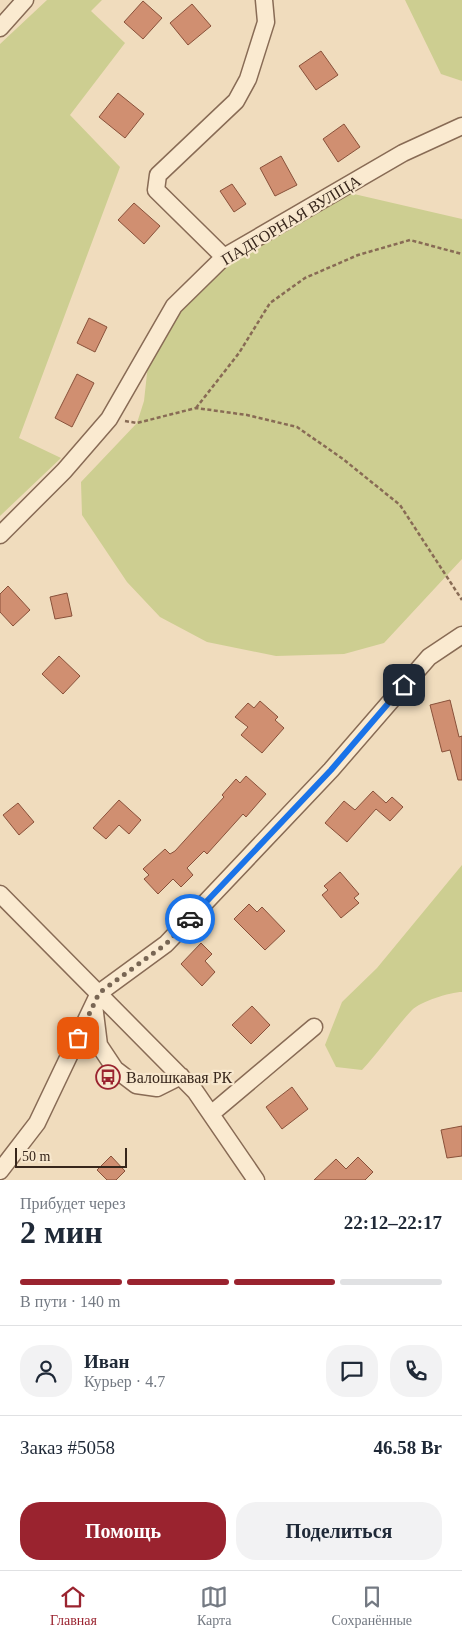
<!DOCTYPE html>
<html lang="ru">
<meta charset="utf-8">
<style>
:root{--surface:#fff;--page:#f2f2f3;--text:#1f2937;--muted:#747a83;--line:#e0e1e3;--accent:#9a232f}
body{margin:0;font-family:Georgia,serif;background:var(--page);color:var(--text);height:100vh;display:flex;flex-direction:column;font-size:19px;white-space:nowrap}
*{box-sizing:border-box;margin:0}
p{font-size:16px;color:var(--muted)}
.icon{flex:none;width:28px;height:28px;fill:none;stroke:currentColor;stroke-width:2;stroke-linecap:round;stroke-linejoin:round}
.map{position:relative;height:1180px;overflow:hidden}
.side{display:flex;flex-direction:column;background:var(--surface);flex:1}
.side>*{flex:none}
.scale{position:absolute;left:15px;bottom:12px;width:112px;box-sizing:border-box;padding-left:5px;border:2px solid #37261b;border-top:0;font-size:14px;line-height:18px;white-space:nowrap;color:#37261b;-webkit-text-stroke:4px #f7e7cd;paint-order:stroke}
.pin{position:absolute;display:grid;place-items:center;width:42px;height:42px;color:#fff;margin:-21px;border-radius:10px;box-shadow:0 2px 8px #0006}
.courier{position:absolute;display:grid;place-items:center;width:50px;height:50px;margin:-25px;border:4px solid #1a73e8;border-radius:50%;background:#fff;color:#222;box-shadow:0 1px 6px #0007}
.headline em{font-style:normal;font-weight:700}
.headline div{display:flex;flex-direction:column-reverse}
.headline{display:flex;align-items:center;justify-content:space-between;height:85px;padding:0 20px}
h1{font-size:32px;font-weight:700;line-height:38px}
.bar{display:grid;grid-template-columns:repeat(4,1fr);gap:8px 5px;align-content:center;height:60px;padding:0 20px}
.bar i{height:6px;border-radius:4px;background:var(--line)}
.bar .on{background:var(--accent)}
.bar p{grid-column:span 4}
.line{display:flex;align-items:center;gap:12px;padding:0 20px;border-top:1px solid var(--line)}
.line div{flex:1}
.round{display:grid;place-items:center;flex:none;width:52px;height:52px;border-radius:20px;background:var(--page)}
.cta{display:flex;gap:10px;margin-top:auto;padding:10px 20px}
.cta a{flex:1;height:58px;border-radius:20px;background:var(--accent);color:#fff;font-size:20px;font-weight:700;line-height:58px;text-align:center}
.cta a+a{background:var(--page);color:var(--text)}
.tabs{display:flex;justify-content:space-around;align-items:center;height:70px;border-top:1px solid var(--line);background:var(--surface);font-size:14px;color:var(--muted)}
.tabs a{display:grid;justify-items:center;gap:2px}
.tabs .on{color:var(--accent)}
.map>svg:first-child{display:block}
.green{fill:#cdce91}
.building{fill:#d08f71;stroke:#89513a}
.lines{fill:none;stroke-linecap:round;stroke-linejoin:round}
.minor-casing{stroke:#886b55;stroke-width:19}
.path{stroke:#886b55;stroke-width:2.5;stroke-dasharray:4 2.5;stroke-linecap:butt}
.minor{stroke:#faead0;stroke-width:16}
.done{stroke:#786654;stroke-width:5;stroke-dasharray:0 9}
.route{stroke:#1a73e8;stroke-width:6}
.labels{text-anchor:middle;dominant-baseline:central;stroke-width:4.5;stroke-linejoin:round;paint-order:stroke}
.street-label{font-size:16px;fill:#37261b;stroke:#f7e7cd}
.poi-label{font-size:16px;fill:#37261b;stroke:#f7e7cd;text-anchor:start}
</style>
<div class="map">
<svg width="462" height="1180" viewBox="0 0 462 1180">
<rect width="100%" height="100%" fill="#f0dcbd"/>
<!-- green -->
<path class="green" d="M47,0H102L91,11L125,43L70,115L120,167L19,438L61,458L0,516V44Z
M405,0H462V81L441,74Z
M341,191L462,219V559L384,643L344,654L276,656L207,642L160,617L127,582L82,515L81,482L137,423L144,401L150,346L224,257Z
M462,865V992C450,992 420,1002 412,1010C394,1029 380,1051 362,1070L336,1067L325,1045L342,1002L377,968Z"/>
<!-- building -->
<path class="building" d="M143,1L162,18L143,39L124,22Z
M192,4L211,26L188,45L170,23Z
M321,51L338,75L316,90L299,66Z
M118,93L144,114L125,138L99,117Z
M344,124L360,147L338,162L323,139Z
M281,156L297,185L275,196L260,168Z
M232,184L246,204L234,212L220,191Z
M134,203L160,226L144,244L118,220Z
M89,318L107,327L95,352L77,343Z
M77,374L94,383L72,427L55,418Z
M8,586L30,610L13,626L0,612V594Z
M67,593L72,616L55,619L50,597Z
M59,656L80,676L63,694L42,674Z
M450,700L459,737L462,736V780H458L450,750L442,752L430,705Z
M260,701L278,717L275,720L284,728L262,753L241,735L248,727L235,717L248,703L254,708Z
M246,776L266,794L246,817L243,814L207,854L204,851L187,868L193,875L181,887L173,879L158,894L144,879L149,875L143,869L165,849L170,854L175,851L224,797L222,795L236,779L240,783Z
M373,791L386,803L392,797L403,807L390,821L376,809L347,842L325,823L344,801L355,810Z
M119,800L141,820L129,834L119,825L106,839L93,828Z
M18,803L34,822L19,835L3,815Z
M340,872L359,894L354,898L359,903L341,918L322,895L328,890L324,886Z
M249,904L257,912L262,907L285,931L265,950L234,919Z
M201,943L212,954L205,961L215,972L202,986L181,964Z
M252,1006L270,1025L251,1044L232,1025Z
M292,1087L308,1109L282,1129L266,1107Z
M462,1126V1156L447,1158L441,1130Z
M111,1156L125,1171L116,1180H107L97,1170Z
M358,1157L373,1172L365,1180H314L336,1159L346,1169Z"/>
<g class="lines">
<!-- minor casing -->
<g class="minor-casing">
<path id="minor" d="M0,28L25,0
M224,257L156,190L158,175L236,101L248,79L266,22L264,0
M0,535L64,471L109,419L174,306L224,257L403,153L462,126
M0,894L195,1091L256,1180
M94,1005L99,1045L115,1069L136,1085L157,1088L181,1076
M211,1114L314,1027
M0,1171L37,1123L99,993L166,944L331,770L429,657L462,635"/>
</g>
<!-- path -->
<path class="path" d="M196,408L239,353L270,303L305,278L358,255L410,240L462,254
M125,421L137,423L196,408L247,415L297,427L343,459L400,505L462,600"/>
<!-- minor -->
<use href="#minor" class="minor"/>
</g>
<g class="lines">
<!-- done -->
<path class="done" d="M78,1038L99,993L166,944L190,919"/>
<!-- route -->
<path class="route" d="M190,919L331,770L404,685"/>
</g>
<!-- icons -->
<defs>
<g id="bus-ring" transform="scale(1.25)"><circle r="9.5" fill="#f7e7cd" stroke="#9a232f" stroke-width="1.5"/><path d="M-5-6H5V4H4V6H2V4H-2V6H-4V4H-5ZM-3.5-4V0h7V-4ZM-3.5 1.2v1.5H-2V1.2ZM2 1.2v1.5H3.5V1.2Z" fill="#9a232f"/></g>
</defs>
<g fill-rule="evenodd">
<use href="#bus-ring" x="108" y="1077"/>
</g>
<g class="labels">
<!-- street labels -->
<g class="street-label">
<text transform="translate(291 220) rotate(-31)">ПАДГОРНАЯ ВУЛІЦА</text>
</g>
<!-- poi labels -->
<g class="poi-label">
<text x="126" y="1077">Валошкавая РК</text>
</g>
</g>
</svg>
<div class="scale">50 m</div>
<div class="pin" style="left:78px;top:1038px;background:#ea580c"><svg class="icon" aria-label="bag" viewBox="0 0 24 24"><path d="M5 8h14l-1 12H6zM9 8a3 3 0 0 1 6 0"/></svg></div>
<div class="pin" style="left:404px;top:685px;background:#1f2937"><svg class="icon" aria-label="home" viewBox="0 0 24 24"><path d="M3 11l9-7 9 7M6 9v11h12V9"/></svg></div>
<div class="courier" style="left:190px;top:919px"><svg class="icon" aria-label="car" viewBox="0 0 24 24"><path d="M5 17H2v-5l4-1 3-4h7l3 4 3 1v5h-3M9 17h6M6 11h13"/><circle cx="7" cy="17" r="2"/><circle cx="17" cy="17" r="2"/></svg></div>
</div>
<section class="side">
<div class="headline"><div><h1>2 мин</h1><p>Прибудет через</p></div><em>22:12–22:17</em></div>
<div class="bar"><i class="on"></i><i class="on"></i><i class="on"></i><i></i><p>В пути · 140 m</p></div>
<div class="line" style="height:90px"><a class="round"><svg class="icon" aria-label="person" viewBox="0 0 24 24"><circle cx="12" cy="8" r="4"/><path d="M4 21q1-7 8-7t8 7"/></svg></a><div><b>Иван</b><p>Курьер · 4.7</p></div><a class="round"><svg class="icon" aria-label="chat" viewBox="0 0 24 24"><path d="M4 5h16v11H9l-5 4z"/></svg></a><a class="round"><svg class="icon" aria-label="phone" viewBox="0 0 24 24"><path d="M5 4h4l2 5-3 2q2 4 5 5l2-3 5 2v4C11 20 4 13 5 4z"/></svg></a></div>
<div class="line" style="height:65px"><div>Заказ #5058</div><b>46.58 Br</b></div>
<div class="cta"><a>Помощь</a><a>Поделиться</a></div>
</section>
<nav class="tabs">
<a class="on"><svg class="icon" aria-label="home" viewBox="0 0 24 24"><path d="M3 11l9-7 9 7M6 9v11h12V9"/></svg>Главная</a>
<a><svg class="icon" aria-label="map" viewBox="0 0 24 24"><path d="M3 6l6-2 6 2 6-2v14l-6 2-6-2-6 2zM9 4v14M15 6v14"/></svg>Карта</a>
<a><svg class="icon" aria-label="saved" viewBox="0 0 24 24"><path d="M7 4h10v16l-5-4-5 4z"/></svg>Сохранённые</a>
</nav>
